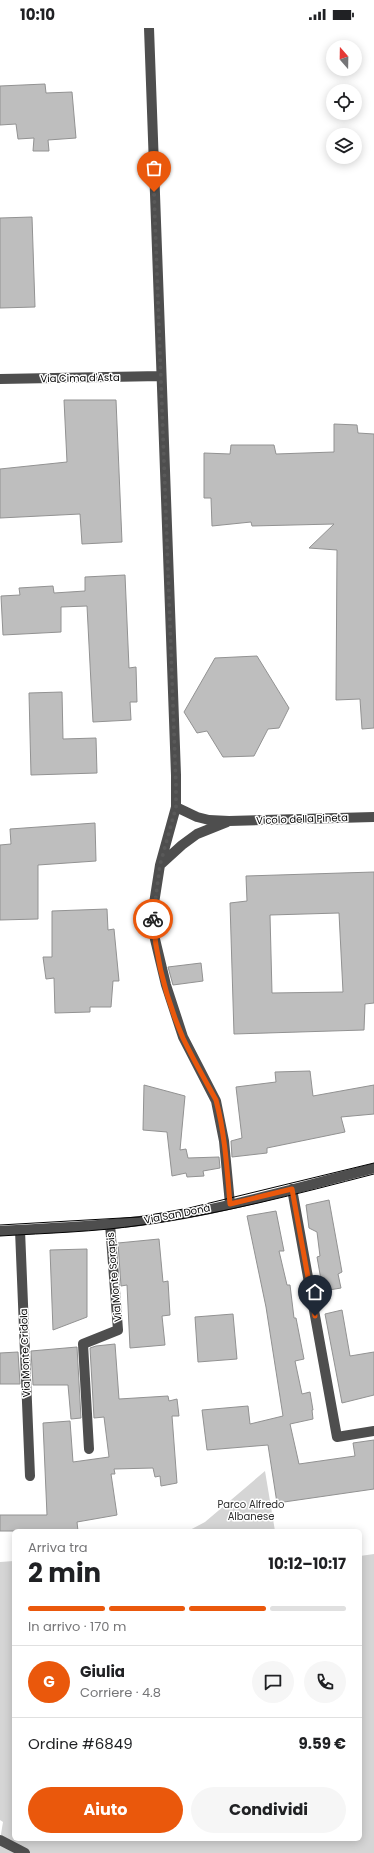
<!DOCTYPE html>
<html lang="it">
<meta charset="utf-8">
<style>
:root{--surface:#fff;--page:#f6f6f6;--text:#202124;--muted:#757577;--line:#e0e0e0;--accent:#ea580c}
body{margin:0;font-family:Poppins,sans-serif;background:var(--page);color:var(--text);height:100vh;display:flex;flex-direction:column;font-size:15px;white-space:nowrap}
*{box-sizing:border-box;margin:0}
p{font-size:13px;color:var(--muted)}
.icon{flex:none;width:22px;height:22px;fill:none;stroke:currentColor;stroke-width:2;stroke-linecap:round;stroke-linejoin:round}
.map{position:relative;flex:1;overflow:hidden}
.panel{position:absolute;left:12px;top:1501px;width:350px;height:312px;display:flex;flex-direction:column;background:var(--surface);border-radius:6px;box-shadow:0 2px 10px #0003}
.panel>*{flex:none}
.needle{width:26px;rotate:340deg}
.fabs{position:absolute;left:326px;top:12px;display:grid;gap:8px}
.fabs a{display:grid;place-items:center;width:36px;height:36px;border-radius:50%;background:var(--surface);box-shadow:0 2px 10px #0003;font-size:20px}
.pin{position:absolute;display:grid;place-items:center;width:34px;height:34px;color:#fff;margin:-41px -17px;border-radius:50% 50% 50% 0;rotate:-45deg;box-shadow:0 0 4px #0007}
.pin .icon{rotate:45deg}
.courier{position:absolute;display:grid;place-items:center;width:40px;height:40px;margin:-20px;border:3px solid #ea580c;border-radius:50%;background:#fff;color:#222;box-shadow:0 1px 5px #0007}
.head em{font-style:normal;font-weight:700}
.head div{display:flex;flex-direction:column-reverse}
.head{display:flex;align-items:center;justify-content:space-between;height:68px;padding:0 16px}
h1{font-size:26px;font-weight:700;line-height:30px}
.bar{display:grid;grid-template-columns:repeat(4,1fr);gap:6px 4px;align-content:center;height:48px;padding:0 16px}
.bar i{height:5px;border-radius:3px;background:var(--line)}
.bar .selected{background:var(--accent)}
.bar p{grid-column:span 4}
.line{display:flex;align-items:center;gap:10px;padding:0 16px;border-top:1px solid var(--line)}
.line div{flex:1}
.round{display:grid;place-items:center;flex:none;width:42px;height:42px;border-radius:21px;background:var(--page)}
.cta{display:flex;gap:8px;margin-top:auto;padding:8px 16px}
.cta a{flex:1;height:46px;border-radius:24px;background:var(--accent);color:#fff;font-size:16px;font-weight:700;line-height:46px;text-align:center}
.cta a+a{background:var(--page);color:var(--text)}
.status{display:flex;justify-content:space-between;align-items:center;height:28px;padding:0 20px;background:var(--surface);direction:ltr}
.status svg{height:11px;fill:currentColor}
.map>svg:first-child{display:block}
.green{fill:#d5d5d5}
.building{fill:#bebebe;stroke:#929292;fill-rule:evenodd}
.lines{fill:none;stroke-linecap:round;stroke-linejoin:round}
.minor{stroke:#4e4e4e;stroke-width:10}
.tram{stroke:#000;stroke-width:1}
.done{stroke:#595959;stroke-width:4;stroke-dasharray:0 7.2}
.route{stroke:#ea580c;stroke-width:5}
.labels{text-anchor:middle;dominant-baseline:central;stroke-width:3;stroke-linejoin:round;paint-order:stroke}
.street-label{font-size:10px;fill:#000;stroke:#fff}
.park-label{font-size:10px;fill:#2c2c2c;stroke:#fff}
</style>
<div class="status"><b>10:10</b><svg viewBox="0 0 49 12"><path d="M0 12V9h3v3zM5 12V6h3v6zM10 12V3h3v9zM15 12V0h3v12zM26 1h20v11H26zM47 4h2v5h-2z"/></svg></div>
<div class="map">
<svg width="374" height="1825" viewBox="0 0 374 1825">
<rect width="100%" height="100%" fill="#fff"/>
<!-- green -->
<path class="green" d="M265,1443L275,1503H188L205,1494Z
M374,1526V1825H0V1812L3,1794L0,1792V1534L14,1533V1811H360V1528Z"/>
<!-- building -->
<path class="building" d="M45,56L46,65L72,64L76,110L48,112L49,123H33L34,110L18,111L16,96L0,97V58Z
M32,189L35,279L0,280V190Z
M64,372H116L122,514L82,516L80,486L0,490V441L67,434Z
M334,396L357,397L358,405L374,406V700L362,701L360,671L336,672L337,522L309,520L334,496L252,498L251,494L212,498L211,470H204V425L230,426L231,417H274L276,426L334,424Z
M125,547L129,640L136,639L137,674H130L131,692L93,694L87,578L61,579V604L3,607L1,568L20,567L19,560L53,558L54,565L85,563V549Z
M257,628L289,680L279,700L268,701L254,728L223,729L207,703L197,705L184,684L215,630Z
M62,664L63,711L96,710L97,745L31,747L29,665Z
M95,795L96,833L38,837V891L0,892V817L11,816L10,801Z
M374,844V975L365,976L364,1002L234,1006L230,875L247,873L246,848ZM339,885L343,964L272,965L270,887Z
M107,881L108,902L114,901L119,953H113L111,979H90V984L55,985L54,950L46,951L43,929H52V883Z
M201,935L203,953L173,957L168,939Z
M310,1043L313,1068L374,1057V1086L341,1089L345,1104L267,1120V1125L232,1129L231,1113L242,1110L236,1059L276,1054L275,1044Z
M144,1057L185,1068L180,1122L186,1121L188,1130L219,1129L220,1140L203,1143L204,1148L187,1149L186,1145L172,1148L167,1104L143,1102Z
M329,1172L342,1244L338,1246L341,1260L323,1263L317,1229L320,1228L317,1204L309,1200L306,1177Z
M276,1183L284,1223H279L287,1257H290L294,1290H296L304,1331L295,1333L302,1366L310,1364L313,1382H312L313,1391L290,1396L299,1436L355,1428L353,1415L374,1412V1461L277,1475L268,1417L207,1422L202,1382L248,1378L250,1396L283,1388L266,1279L247,1188Z
M159,1211L163,1254L168,1253L170,1287L162,1288L165,1317L130,1320L127,1257L121,1258L118,1215Z
M87,1221V1289L53,1302L50,1222Z
M342,1282L350,1328L374,1324V1367L342,1375L325,1286Z
M233,1286L237,1331L198,1334L195,1289Z
M115,1316L119,1371L168,1368L169,1373L177,1371L179,1388H172L177,1455L161,1458L160,1448L155,1449L153,1440L114,1441L115,1446H111L117,1487L77,1494L78,1503H0V1487H47L43,1395L70,1393L73,1434L109,1429L104,1389L94,1390L90,1320L96,1318Z
M77,1319L81,1390L71,1391L68,1357H33L31,1323Z
M18,1324L20,1356H0V1325Z"/>
<g class="lines">
<!-- minor -->
<path class="minor" d="M149,0L176,747V779L160,837L155,869L152,886L154,907L166,957L183,1009L216,1073L224,1113L230,1176
M0,351L161,348
M176,779L197,789L209,792L229,793L374,789
M160,837L182,817L197,806L227,794
M292,1161L337,1409L374,1403
M20,1202L30,1448
M0,1203C47,1200 93,1199 140,1193C219,1183 297,1160 374,1140
M89,1421L83,1316L118,1302L110,1196
M0,1812L25,1825"/>
<!-- tram -->
<path class="tram" d="M0,1197L139,1189L189,1180L374,1135
M0,1208C47,1205 95,1204 142,1197C221,1186 297,1166 374,1146"/>
</g>
<g class="lines">
<!-- done -->
<path class="done" d="M153,891L160,837L176,779V758L154,164"/>
<!-- route -->
<path class="route" d="M153,891C156,931 167,973 183,1010C193,1031 205,1052 216,1072C225,1106 227,1141 230,1176L292,1161L315,1288"/>
</g>
<g class="labels">
<!-- street labels -->
<g class="street-label">
<text transform="translate(80 350) rotate(-1)">Via Cima d'Asta</text>
<text transform="translate(302 791) rotate(-2)">Vicolo della Pineta</text>
<text transform="translate(177 1186) rotate(-11)">Via San Donà</text>
<text transform="translate(114 1249) rotate(-95)">Via Monte Sorapis</text>
<text transform="translate(25 1325) rotate(-92)">Via Monte Cridola</text>
</g>
<!-- park labels -->
<g class="park-label">
<text x="251" y="1476">Parco Alfredo<tspan x="251" dy="12">Albanese</tspan></text>
</g>
</g>
</svg>
<div class="fabs">
<a><svg class="needle" viewBox="-14 -14 28 28"><path d="M0-13l5 13h-10z" fill="#e53935"/><path d="M0 13l5-13h-10z" fill="#757577"/></svg></a>
<a><svg class="icon" aria-label="locate" viewBox="0 0 24 24"><circle cx="12" cy="12" r="6"/><path d="M12 2v4M12 18v4M2 12h4M18 12h4"/></svg></a>
<a><svg class="icon" aria-label="layers" viewBox="0 0 24 24"><path d="M12 4l9 5-9 5-9-5zM3 14l9 5 9-5"/></svg></a>
</div>
<div class="pin" style="left:154px;top:164px;background:#ea580c"><svg class="icon" aria-label="bag" viewBox="0 0 24 24"><path d="M5 8h14l-1 12H6zM9 8a3 3 0 0 1 6 0"/></svg></div>
<div class="pin" style="left:315px;top:1288px;background:#1f2937"><svg class="icon" aria-label="home" viewBox="0 0 24 24"><path d="M3 11l9-7 9 7M6 9v11h12V9"/></svg></div>
<div class="courier" style="left:153px;top:891px"><svg class="icon" aria-label="bike" viewBox="0 0 24 24"><circle cx="6" cy="16" r="4"/><circle cx="18" cy="16" r="4"/><path d="M6 16l4-8h5l3 8M10 8l3 8H6M13 5h3"/></svg></div>
<section class="panel">
<div class="head"><div><h1>2 min</h1><p>Arriva tra</p></div><em>10:12–10:17</em></div>
<div class="bar"><i class="selected"></i><i class="selected"></i><i class="selected"></i><i></i><p>In arrivo · 170 m</p></div>
<div class="line" style="height:72px"><b class="round" style="background:var(--accent);color:#fff">G</b><div><b>Giulia</b><p>Corriere · 4.8</p></div><a class="round"><svg class="icon" aria-label="chat" viewBox="0 0 24 24"><path d="M4 5h16v11H9l-5 4z"/></svg></a><a class="round"><svg class="icon" aria-label="phone" viewBox="0 0 24 24"><path d="M5 4h4l2 5-3 2q2 4 5 5l2-3 5 2v4C11 20 4 13 5 4z"/></svg></a></div>
<div class="line" style="height:52px"><div>Ordine #6849</div><b>9.59 €</b></div>
<div class="cta"><a>Aiuto</a><a>Condividi</a></div>
</section>
</div>
